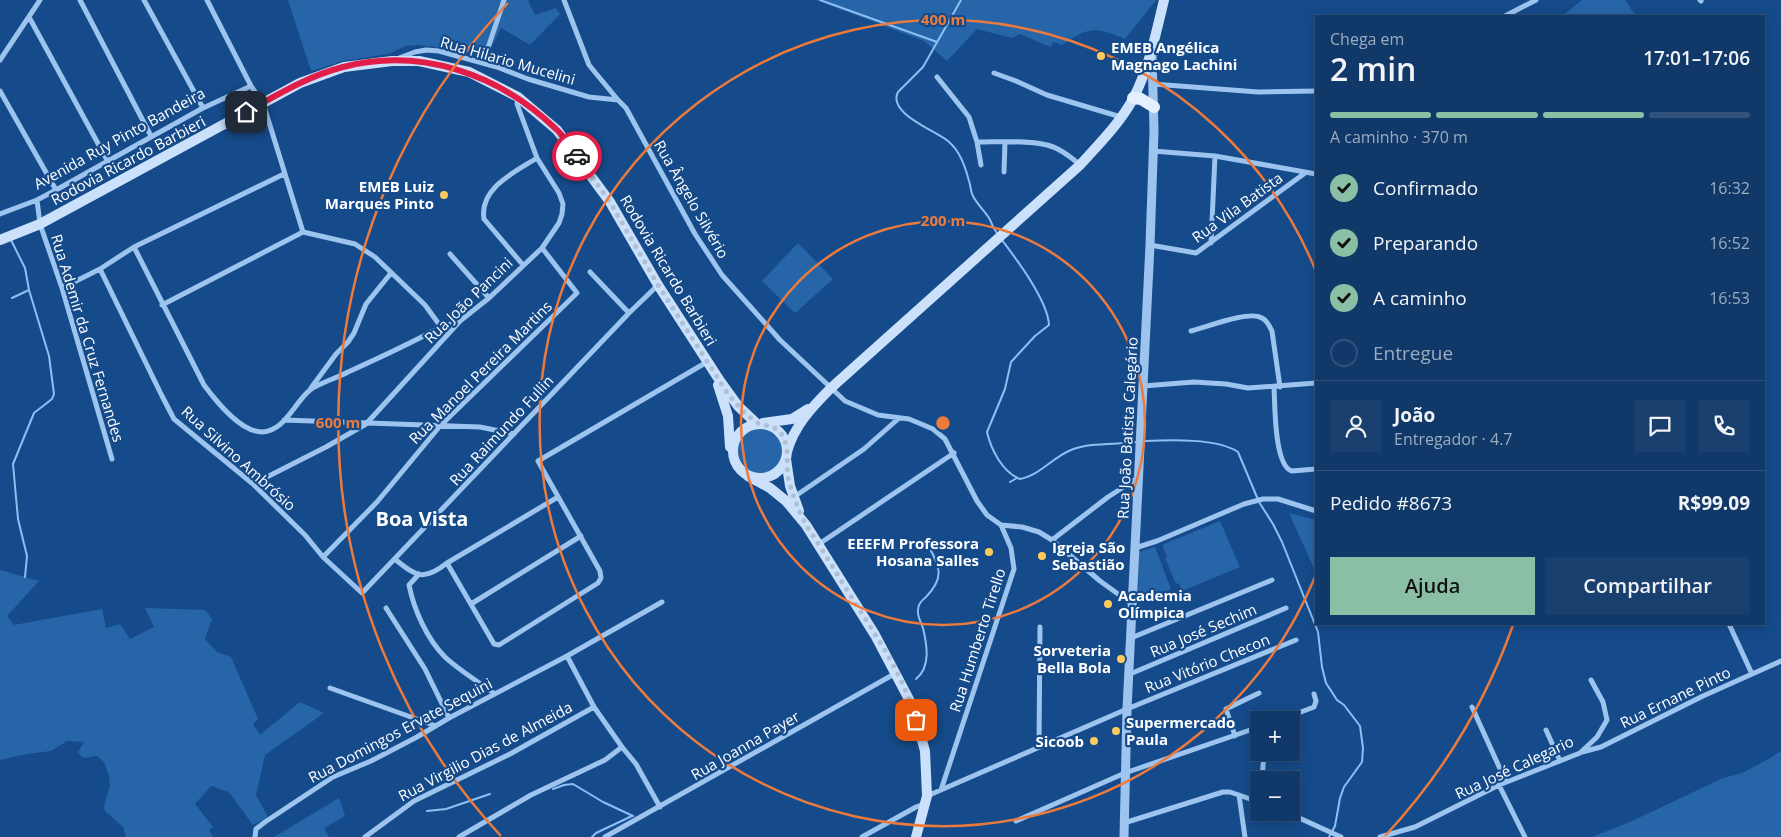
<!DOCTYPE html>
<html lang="pt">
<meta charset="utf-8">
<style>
:root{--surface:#103868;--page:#193f6e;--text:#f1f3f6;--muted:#9cacc0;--line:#30527c;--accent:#8abfa5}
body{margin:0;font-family:"Open Sans",sans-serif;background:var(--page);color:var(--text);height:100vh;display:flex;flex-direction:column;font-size:19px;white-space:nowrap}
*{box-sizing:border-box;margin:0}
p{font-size:16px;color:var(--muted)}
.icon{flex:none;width:28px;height:28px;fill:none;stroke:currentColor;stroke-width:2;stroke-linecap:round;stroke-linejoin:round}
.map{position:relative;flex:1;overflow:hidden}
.sheet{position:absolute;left:1315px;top:15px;width:450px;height:610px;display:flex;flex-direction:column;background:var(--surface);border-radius:0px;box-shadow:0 2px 12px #0003,0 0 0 1px var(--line)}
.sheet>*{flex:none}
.tools{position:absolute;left:1250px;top:711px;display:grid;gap:10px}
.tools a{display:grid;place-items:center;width:50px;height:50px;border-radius:0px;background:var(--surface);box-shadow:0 2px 12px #0003,0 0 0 1px var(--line);font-size:25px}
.pin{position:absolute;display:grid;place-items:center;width:42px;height:42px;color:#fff;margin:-21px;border-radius:10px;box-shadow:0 2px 8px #0006}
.courier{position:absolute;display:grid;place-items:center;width:50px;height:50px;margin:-25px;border:4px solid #e11d48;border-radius:50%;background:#fff;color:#222;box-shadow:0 1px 6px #0007}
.headline em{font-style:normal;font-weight:600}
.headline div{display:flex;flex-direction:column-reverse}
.headline{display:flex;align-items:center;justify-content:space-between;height:85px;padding:0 15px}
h1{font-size:32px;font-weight:600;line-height:38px}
.bar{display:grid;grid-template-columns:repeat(4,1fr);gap:8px 5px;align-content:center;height:60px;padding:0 15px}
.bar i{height:6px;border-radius:4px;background:var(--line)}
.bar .current{background:var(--accent)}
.bar p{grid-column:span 4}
.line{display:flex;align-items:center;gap:12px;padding:0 15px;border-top:1px solid var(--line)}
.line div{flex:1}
.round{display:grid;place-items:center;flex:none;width:52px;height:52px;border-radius:0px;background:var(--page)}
ol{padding:0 15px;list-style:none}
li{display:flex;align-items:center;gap:15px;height:55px}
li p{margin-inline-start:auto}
li .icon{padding:5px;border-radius:50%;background:var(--accent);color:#111;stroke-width:4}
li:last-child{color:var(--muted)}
li i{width:28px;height:28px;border:2px solid var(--line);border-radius:50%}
.button{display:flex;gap:10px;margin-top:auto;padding:10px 15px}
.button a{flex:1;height:58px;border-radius:0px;background:var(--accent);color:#111;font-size:20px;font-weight:600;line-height:58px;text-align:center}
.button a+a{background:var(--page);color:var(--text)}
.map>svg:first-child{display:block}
.green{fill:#2765a9}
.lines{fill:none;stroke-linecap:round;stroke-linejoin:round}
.stream{stroke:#8ebff2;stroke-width:2}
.minor{stroke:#9cc4ef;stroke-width:5}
.tertiary{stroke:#9cc4ef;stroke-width:9}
.secondary{stroke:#cae0fb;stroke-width:10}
.primary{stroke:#e5f0ff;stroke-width:12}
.done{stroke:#adc0d6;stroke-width:5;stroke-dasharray:0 9}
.route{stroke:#e11d48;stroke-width:6}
.ring{fill:none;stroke:#ed7a3d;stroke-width:2.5}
.poi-dot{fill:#ffcc5b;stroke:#154b8a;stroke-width:2}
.labels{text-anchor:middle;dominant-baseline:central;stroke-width:4.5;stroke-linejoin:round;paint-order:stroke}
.poi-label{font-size:15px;font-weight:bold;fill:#fff;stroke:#154b8a;text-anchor:start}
.street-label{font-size:15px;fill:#fff;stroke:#154b8a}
.district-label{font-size:20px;font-weight:bold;fill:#fff;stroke:#154b8a}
.centre{fill:#ed7a3d;stroke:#154b8a;stroke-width:2.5}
.ring-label{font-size:15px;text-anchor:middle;font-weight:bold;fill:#ed7a3d;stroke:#154b8a;stroke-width:4.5;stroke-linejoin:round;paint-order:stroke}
</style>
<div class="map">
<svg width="1781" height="837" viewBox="0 0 1781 837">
<rect width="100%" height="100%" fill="#154b8a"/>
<!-- green -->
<path class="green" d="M288,0H530L528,1L535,15L556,8L560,14L530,45L501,28L486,57L452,49L418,45L406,46L388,54L343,61L311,71Z
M816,0H1156L1125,39C1095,26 1088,27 1062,45L1054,42L1050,47L1020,34L1012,38L977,29L947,61L924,41Z
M1582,0H1625L1636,16H1562Z
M798,243L833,279L795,313L762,281Z
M738 450a23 23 0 1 1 46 0a23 23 0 1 1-46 0Z
M1289,513L1316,520V573Z
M1220,521L1240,567L1182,591L1179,583L1176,584L1165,558L1167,557L1162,545Z
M1155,547L1171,589L1138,603L1139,552Z
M0,570L39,581L7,616L14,625L102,609L106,628L120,624L130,639L154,627L145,608L205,610L212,619L205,639L217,652L231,657L258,719L253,724L260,735L300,702L324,713L265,755L256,795L268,817L253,825L229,792L211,786L195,804L213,827L209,830L213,837H126L123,827L105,811L104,806L110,786L109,776L104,762L97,756C88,756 83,762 78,752L84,742L67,741L51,751L27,754L0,760Z
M1781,751V837H1592L1630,822L1723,778L1742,773L1765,761Z
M339,798L345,816L324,828L329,837H274Z"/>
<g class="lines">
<!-- stream -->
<path class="stream" d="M820,0L937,42
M961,0L923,67L898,92C887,113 934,130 948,141C960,151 965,166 969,181C971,186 970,191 973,196C977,204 984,210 989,218C992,223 993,229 998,234
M11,240L25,268L29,290L49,356L54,394L52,399L34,413L13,464L18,519L27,556L25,577
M1002,240C1017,260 1048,301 1049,325L1035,336L1011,362L1005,389L987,432C991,449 1002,472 1020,479C1039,476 1053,457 1071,450C1092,442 1115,445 1137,442
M12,298L29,290
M1145,441C1169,440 1218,438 1238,452L1259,502L1273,524L1282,542L1318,632L1322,667L1326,683L1337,700L1344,705L1360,726L1363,748L1362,762L1344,787L1340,798L1335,826L1329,837
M1010,482L1017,478
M916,679C931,667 927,645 923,628C921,622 917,616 918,610C918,604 922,600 926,597C945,577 940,567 928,545
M553,789L564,785L573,784L603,802L633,816
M427,811L446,809L490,794
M592,837L596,833L632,816"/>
<!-- minor -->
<path class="minor" d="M80,0L151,136
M144,0L203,108
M207,0L251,86L263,103L303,232
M564,0L589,65L618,100L626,108L695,234L722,275L780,340L845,401L878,415L909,419L933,429L945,439L977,501L987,515L1001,525L1022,527L1039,532L1052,540L1100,581L1132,604
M1700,0L1701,1
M1505,16L1536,0
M29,17L107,160
M399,58L415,52L426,50L439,51L497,67L528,79L589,97L618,100
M0,60L40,0
M483,63L504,0
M994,73L1016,81L1047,95L1121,117
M937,77L969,117L977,142L981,165
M1153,84L1258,92L1316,91
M0,91L56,190
M977,142C1000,142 1025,140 1047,145C1060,148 1071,157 1080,165
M1153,151L1215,156L1316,174
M1004,172L1005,142
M37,200L40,224L62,288L112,459
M0,214L37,200L56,190L203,108L251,86
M303,232L355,244L375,257L425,305L441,327
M1211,243L1215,156
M1150,245L1196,253L1305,173
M134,247L204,385C216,401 240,432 262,432C285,431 294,403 310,390C319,383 337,378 348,372C379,358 411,343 441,327L459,321
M450,254L489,298
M523,265L484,219C479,188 515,172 537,158
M100,269L162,396L174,419L253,484L305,535L323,557L362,593L629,313L658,285
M590,272L629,313
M62,288L100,269L134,247L284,174
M162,305L303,232
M1191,331C1207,327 1249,310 1262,318C1268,321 1269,326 1272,331L1280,387
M1143,386L1194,382L1226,384L1248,388L1316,383
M1274,387C1275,404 1274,466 1292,471L1316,469
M311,388L336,354L348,342L354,333L366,304L391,273
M284,420L480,427L514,434
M253,484L326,447L366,424L460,321L489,298L542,248L559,223L562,214L563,204L559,193L537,158L517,104L518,97
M794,497L864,449L898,419
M1052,540L1108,497L1139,477
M819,544L954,453
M1135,548L1157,541L1244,504L1263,499H1278L1316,511
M323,557L377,502L440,426L577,293L542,248
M396,560C417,577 424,581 447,563L558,497
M447,563L494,644L499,645L598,583L601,578L600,571L538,461L707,362
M419,574L409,585C414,610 427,639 445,657C460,671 479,682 495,694
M471,604L581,536
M386,608L425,669L449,718
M1729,624L1752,674
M1131,638L1272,580
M567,656L594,707L622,747L636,764L660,807
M1130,674L1286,608
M330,688L436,726
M1472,707L1506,782
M1280,720L1314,707L1316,701L1314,694
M1546,730L1560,761
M1235,736L1226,709L1259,693
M1039,747L1040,627
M1582,752L1601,747L1703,696L1781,661
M1262,780L1264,752
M1499,785L1525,837
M941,790L1014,569L1011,548L1001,525
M1239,795L1245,837
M927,796L1127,709L1296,640
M1286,812L1341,837
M1016,821L1125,773L1259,727
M1124,823L1223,792H1230L1259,802
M255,837L256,829L265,822L333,777L371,761L417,737L449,718L567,656L662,602
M365,837L414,801L510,754L594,707
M459,837L531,795L605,760L622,747
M605,837L896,673
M862,837L916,807L924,804
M1380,837L1415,827L1499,785L1580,753L1597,737L1607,720L1603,702L1591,680"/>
<!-- tertiary -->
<path class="tertiary" d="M1124,837L1127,709L1150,245L1154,131L1152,53"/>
<!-- secondary -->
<path class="secondary" d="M0,240L40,224L300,83L344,67L392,61H419L469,72L518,97L557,130L610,202L658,285L720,381L738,406L757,424
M718,385L728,416L730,447
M763,423L792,419L808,409
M733 451a27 27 0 1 1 54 0a27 27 0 1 1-54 0Z
M787,452C794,426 812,407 831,388L1080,165C1099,144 1120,123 1133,99C1149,68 1156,33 1164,0
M786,459L790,486L799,511
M748,476L770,488L786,501L806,525L875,635L912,705L925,751L927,796L916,837"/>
<!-- primary -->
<path class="primary" d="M1133,98L1141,99L1154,107"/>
</g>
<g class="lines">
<!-- done -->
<path class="done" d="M577,156L610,202L658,285L728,394C736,404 745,414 756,422C764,428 773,422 782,435C790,448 786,464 788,477C792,494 798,509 806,525C824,552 841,581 859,609C881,643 905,680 916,720"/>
<!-- route -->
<path class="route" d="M246,112C277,95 308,76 343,67C421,47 499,74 556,129C564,136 570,147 577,156"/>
</g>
<!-- distance rings -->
<g class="ring">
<circle cx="943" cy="423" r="202"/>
<path d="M1315 577A403 403 0 1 1 1315 269"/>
<path d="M1513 625A605 605 0 0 1 1385 836M501 836A605 605 0 0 1 508 3"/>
</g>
<!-- markers -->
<g class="poi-dot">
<circle cx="1101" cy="56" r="5"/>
<circle cx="444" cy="195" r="5"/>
<circle cx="989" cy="552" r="5"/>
<circle cx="1042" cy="556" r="5"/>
<circle cx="1108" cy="604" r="5"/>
<circle cx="1121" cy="659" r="5"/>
<circle cx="1116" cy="731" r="5"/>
<circle cx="1094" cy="741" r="5"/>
</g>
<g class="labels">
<!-- poi labels -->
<g class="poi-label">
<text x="1111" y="47">EMEB Angélica<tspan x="1111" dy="17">Magnago Lachini</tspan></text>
<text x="434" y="186" text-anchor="end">EMEB Luiz<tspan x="434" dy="17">Marques Pinto</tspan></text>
<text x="979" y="543" text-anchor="end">EEEFM Professora<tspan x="979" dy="17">Hosana Salles</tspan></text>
<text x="1052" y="547">Igreja São<tspan x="1052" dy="17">Sebastião</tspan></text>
<text x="1118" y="595">Academia<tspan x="1118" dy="17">Olímpica</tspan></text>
<text x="1111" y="650" text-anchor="end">Sorveteria<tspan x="1111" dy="17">Bella Bola</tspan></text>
<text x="1126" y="722">Supermercado<tspan x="1126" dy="17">Paula</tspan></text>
<text x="1084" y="741" text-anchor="end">Sicoob</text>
</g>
<!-- street labels -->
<g class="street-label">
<text transform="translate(508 60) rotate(16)">Rua Hilario Mucelini</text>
<text transform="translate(119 138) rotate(-29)">Avenida Ruy Pinto Bandeira</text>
<text transform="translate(128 160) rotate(-28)">Rodovia Ricardo Barbieri</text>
<text transform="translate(692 199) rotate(60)">Rua Ângelo Silvério</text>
<text transform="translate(1237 207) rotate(-36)">Rua Vila Batista</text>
<text transform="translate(669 270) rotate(59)">Rodovia Ricardo Barbieri</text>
<text transform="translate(468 300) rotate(-44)">Rua João Pancini</text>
<text transform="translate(88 338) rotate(73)">Rua Ademir da Cruz Fernandes</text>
<text transform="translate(480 372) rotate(-45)">Rua Manoel Pereira Martins</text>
<text transform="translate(1127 428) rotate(-87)">Rua João Batista Calegário</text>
<text transform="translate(501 430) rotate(-47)">Rua Raimundo Fullin</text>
<text transform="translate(239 458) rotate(42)">Rua Silvino Ambrósio</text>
<text transform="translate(1203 630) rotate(-23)">Rua José Sechim</text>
<text transform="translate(977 640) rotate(-72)">Rua Humberto Tirello</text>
<text transform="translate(1207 663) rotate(-22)">Rua Vitório Checon</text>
<text transform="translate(1675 697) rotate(-26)">Rua Ernane Pinto</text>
<text transform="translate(400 730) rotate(-28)">Rua Domingos Ervate Sequini</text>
<text transform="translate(745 745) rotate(-30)">Rua Joanna Payer</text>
<text transform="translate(485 751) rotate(-28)">Rua Virgilio Dias de Almeida</text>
<text transform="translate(1514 767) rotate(-25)">Rua José Calegario</text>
</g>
<!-- district labels -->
<g class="district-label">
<text x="422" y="518">Boa Vista</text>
</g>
</g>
<circle cx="943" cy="423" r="8" class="centre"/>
<g class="ring-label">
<text x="943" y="25">400 m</text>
<text x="943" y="226">200 m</text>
<text x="338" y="428">600 m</text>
</g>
</svg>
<div class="tools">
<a>+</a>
<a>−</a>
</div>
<div class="pin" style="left:916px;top:720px;background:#ea580c"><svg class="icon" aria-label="bag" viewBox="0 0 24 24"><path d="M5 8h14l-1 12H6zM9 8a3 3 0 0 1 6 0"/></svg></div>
<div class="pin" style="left:246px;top:112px;background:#1f2937"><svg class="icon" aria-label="home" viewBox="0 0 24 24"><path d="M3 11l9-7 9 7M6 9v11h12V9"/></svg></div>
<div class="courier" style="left:577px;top:156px"><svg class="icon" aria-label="car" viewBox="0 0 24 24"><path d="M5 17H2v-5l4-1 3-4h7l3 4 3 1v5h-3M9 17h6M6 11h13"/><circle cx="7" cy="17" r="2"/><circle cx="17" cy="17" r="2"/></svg></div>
<section class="sheet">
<div class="headline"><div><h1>2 min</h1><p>Chega em</p></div><em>17:01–17:06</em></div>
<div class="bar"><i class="current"></i><i class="current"></i><i class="current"></i><i></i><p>A caminho · 370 m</p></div>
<ol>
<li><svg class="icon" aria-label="check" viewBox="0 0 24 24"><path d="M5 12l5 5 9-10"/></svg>Confirmado<p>16:32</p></li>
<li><svg class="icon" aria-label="check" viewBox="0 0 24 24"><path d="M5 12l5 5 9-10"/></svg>Preparando<p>16:52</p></li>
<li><svg class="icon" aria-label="check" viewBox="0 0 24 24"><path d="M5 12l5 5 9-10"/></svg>A caminho<p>16:53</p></li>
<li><i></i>Entregue</li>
</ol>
<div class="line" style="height:90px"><a class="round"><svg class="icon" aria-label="person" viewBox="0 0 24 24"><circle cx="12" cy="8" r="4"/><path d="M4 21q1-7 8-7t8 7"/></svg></a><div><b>João</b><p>Entregador · 4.7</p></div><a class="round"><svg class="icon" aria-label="chat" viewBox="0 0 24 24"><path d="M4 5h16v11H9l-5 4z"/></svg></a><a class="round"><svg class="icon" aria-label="phone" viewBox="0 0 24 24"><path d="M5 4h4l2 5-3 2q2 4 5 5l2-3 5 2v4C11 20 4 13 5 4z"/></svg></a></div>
<div class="line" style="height:65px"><div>Pedido #8673</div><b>R$99.09</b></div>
<div class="button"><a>Ajuda</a><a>Compartilhar</a></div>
</section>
</div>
